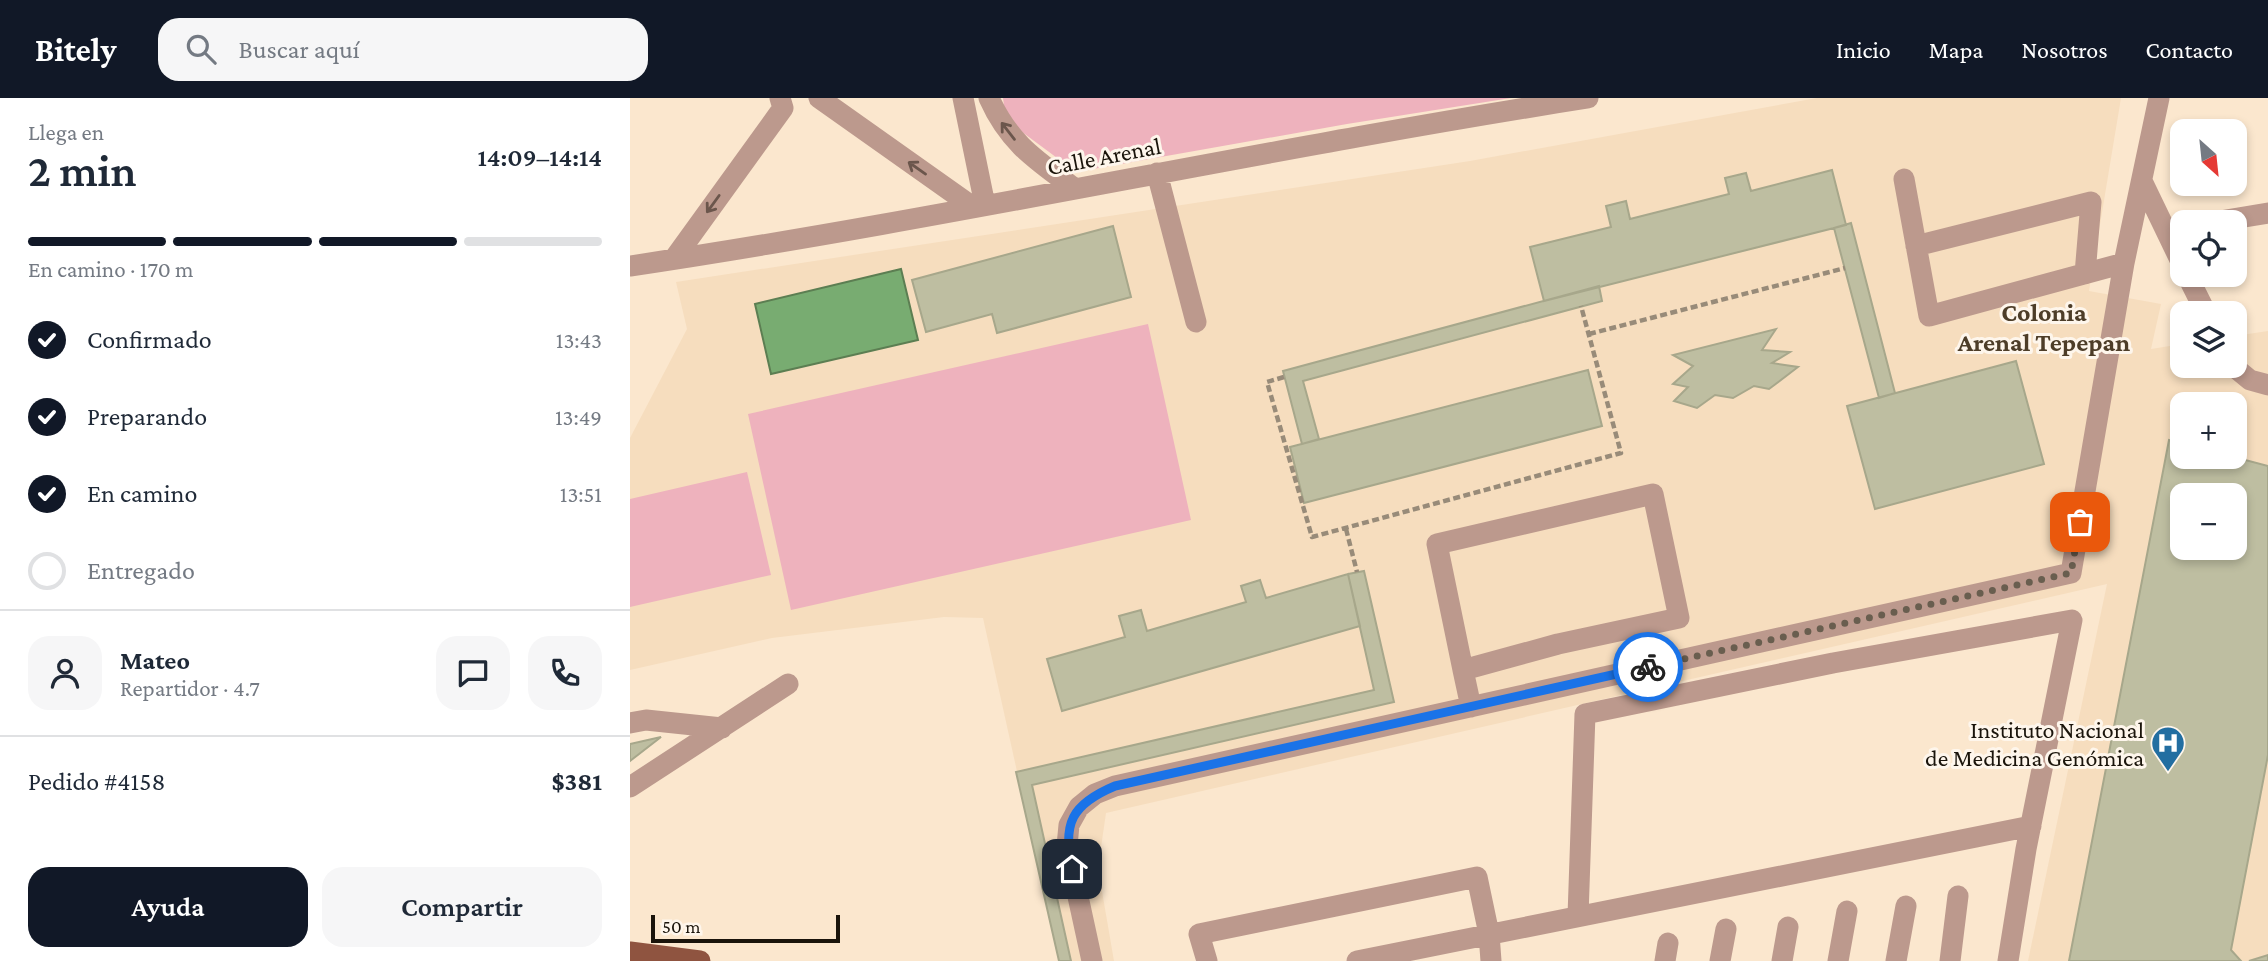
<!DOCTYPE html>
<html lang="es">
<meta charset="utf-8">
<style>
:root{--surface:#fff;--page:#f6f6f7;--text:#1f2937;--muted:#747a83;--line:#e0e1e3;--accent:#111827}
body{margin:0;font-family:"Crimson Pro",serif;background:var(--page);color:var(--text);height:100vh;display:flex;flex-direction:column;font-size:26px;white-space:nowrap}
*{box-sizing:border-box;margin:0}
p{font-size:23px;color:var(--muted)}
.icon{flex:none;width:38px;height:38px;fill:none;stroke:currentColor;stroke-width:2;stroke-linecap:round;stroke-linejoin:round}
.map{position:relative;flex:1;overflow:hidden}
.details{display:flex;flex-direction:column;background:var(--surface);width:630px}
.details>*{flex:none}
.needle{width:46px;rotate:153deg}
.tools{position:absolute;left:1540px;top:21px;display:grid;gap:14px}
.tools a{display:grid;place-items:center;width:77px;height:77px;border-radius:14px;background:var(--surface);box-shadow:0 4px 10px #0003;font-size:35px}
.scale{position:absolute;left:21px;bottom:18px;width:189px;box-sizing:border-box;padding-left:7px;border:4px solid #1a140b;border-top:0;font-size:19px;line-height:24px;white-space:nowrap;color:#1a140b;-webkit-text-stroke:5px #fef6ec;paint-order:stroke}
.pin{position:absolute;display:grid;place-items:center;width:60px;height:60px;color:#fff;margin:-30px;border-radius:14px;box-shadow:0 4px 10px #0006}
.courier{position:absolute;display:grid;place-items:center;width:70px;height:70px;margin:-35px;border:5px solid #1a73e8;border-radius:50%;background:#fff;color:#222;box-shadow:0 2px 9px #0007}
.overview em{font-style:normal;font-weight:600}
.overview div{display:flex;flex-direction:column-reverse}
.overview{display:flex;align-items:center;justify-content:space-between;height:119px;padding:0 28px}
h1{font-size:46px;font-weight:600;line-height:52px}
.bar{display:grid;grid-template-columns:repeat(4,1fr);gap:10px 7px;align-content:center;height:84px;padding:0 28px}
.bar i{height:9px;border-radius:5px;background:var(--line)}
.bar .current{background:var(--accent)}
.bar p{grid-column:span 4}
.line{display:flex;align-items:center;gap:18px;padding:0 28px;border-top:2px solid var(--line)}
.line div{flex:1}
.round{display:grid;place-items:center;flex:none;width:74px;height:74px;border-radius:21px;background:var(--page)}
ol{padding:0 28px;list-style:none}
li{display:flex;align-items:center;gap:21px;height:77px}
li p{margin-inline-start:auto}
li .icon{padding:7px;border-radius:50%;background:var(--accent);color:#fff;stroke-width:4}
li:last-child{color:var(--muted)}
li i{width:38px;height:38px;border:4px solid var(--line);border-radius:50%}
.button{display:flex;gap:14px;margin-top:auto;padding:14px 28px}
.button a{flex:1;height:80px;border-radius:21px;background:var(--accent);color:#fff;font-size:28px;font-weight:600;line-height:80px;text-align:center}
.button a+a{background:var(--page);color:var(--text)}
header{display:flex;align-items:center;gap:42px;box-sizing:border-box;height:98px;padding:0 35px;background:var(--accent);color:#fff}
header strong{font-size:33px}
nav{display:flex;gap:38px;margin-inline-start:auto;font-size:24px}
.search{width:490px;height:63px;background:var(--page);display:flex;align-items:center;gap:18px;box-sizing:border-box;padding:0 24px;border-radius:21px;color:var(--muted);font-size:26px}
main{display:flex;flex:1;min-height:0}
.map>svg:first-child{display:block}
.built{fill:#f6ddbe;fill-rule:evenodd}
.green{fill:#eeb2bd}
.water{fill:#78ac71;stroke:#5c7e52;stroke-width:2}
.building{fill:#bebea1;stroke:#a7a78b;stroke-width:2;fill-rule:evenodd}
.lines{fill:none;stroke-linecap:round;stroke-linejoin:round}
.path{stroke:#988b79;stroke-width:4.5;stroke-dasharray:7 3.5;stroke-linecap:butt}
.minor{stroke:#bc998d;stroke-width:21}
.major{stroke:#8f5440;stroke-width:21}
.oneway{stroke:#6b564c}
.done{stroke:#695e4f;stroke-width:7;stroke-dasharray:0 12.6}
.route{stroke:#1a73e8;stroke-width:9}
.labels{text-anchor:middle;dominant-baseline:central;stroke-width:6;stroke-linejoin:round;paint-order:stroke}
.street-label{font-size:24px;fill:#1a140b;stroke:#fef6ec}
.poi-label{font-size:24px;fill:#1a140b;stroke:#fef6ec;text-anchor:end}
.neighbourhood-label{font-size:26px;font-weight:bold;fill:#4d3d28;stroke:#fef6ec}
</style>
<header>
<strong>Bitely</strong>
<div class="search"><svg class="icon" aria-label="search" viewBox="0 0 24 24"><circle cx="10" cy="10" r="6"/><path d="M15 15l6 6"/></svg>Buscar aquí</div>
<nav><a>Inicio</a><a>Mapa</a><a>Nosotros</a><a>Contacto</a></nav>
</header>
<main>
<section class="details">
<div class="overview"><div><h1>2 min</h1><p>Llega en</p></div><em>14:09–14:14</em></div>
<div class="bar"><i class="current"></i><i class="current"></i><i class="current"></i><i></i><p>En camino · 170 m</p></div>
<ol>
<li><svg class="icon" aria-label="check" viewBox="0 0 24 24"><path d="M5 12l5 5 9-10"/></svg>Confirmado<p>13:43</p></li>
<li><svg class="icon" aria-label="check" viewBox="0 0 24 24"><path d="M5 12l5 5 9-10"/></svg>Preparando<p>13:49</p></li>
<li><svg class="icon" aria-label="check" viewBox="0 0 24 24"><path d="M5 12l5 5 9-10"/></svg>En camino<p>13:51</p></li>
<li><i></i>Entregado</li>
</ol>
<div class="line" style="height:126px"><a class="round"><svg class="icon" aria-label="person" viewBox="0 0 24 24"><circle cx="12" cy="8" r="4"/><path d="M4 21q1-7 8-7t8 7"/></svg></a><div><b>Mateo</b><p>Repartidor · 4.7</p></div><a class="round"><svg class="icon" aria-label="chat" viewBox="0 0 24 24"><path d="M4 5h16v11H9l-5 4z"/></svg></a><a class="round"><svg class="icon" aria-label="phone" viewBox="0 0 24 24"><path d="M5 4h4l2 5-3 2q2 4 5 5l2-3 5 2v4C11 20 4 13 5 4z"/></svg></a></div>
<div class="line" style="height:91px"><div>Pedido #4158</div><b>$381</b></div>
<div class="button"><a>Ayuda</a><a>Compartir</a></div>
</section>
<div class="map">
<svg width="1638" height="863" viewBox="0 0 1638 863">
<rect width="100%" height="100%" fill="#fbe7ce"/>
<!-- built -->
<path class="built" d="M1187,0H1491L1459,193L1531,206L1521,251L1552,246V268H1605V238L1638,233V863H1398L1477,486L476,715L468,770L484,863H429L353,520L314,519L142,540L0,572V340L57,231L46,184L840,63ZM1552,306H1605V359H1552ZM1552,397H1605V450H1552Z"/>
<!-- green -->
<path class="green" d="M373,0H881L717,26L446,74L376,22Z
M518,226L561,422L161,512L118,316Z
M117,374L141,477L0,509V401Z"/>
<!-- water -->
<path class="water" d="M271,171L288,242L141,276L125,206Z"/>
<!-- building -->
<path class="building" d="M1202,72L1216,127L914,203L900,149L981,129L976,108L996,103L1000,121L1099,96L1095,80L1116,75L1121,93Z
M1221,125L1265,295L1249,300L1204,130Z
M483,128L501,199L367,235L362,216L296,234L282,182Z
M969,188L972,203L673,283L689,341L672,346L653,273Z
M1146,231L1132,252L1160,254L1142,265L1168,269L1139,291L1124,288L1103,300L1085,297L1067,310L1044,303L1058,289L1043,286L1063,268L1043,257Z
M1386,263L1414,366L1245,411L1217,308Z
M958,272L972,328L674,405L660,349Z
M1539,342L1552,346V359H1604L1638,368V657L1601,852L1611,863H1439ZM1552,397H1605V450H1552Z
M734,473L764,604L402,687L441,863H429L386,674L744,592L718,476Z
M718,476L730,528L432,613L417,561L495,539L489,518L511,512L517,533L616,504L611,488L630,482L636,500Z
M31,639L0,663V646Z
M1638,857V863H1619Z"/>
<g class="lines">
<!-- path -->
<path class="path" d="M959,236L1215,170
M654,279L637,284L682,439L991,355L951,208
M716,431L727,474"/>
<!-- minor -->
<path class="minor" d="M189,0L343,109
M333,0L355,107
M359,0C379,45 406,62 444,90
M527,75L566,224
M1274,81L1299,218L1494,165
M1512,83L1552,166
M1584,124L1638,115
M1286,148L1461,104L1455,176
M44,161L153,10L150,0
M0,168C321,120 637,50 958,0
M1557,177L1576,215
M1603,268L1620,282L1638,287
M833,572L807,446L1023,396L1049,520L928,546L833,572L841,609
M0,625L16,622L92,630
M0,689L158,586
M948,818L955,616L1203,565L1442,522L1396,751L1378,863
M462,863L437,748L439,727L449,709L465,696L485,688L1441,475L1494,165L1529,0
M577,863L569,836L847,779L859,836L861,863
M727,863L1401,728
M1035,863L1038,845
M1090,863L1096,831
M1152,863L1158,829
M1208,863L1217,813
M1266,863L1276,808
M1320,863L1328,798"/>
<!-- major -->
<path class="major" d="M0,854L70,863"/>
</g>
<!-- one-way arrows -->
<defs><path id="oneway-shaft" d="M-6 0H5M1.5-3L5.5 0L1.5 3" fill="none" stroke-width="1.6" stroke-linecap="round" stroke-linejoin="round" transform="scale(1.75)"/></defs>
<g class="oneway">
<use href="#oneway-shaft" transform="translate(378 33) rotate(-128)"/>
<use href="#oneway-shaft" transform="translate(287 70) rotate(-145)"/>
<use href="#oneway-shaft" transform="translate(83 106) rotate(126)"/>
</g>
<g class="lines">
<!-- done -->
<path class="done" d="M1018,569L1441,475L1450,424"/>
<!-- route -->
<path class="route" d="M442,771C432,725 442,706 485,688L1018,569"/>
</g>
<!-- icons -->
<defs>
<g id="hospital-pin" transform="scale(1.75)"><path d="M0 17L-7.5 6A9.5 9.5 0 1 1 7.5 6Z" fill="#226ea1" stroke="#fef6ec"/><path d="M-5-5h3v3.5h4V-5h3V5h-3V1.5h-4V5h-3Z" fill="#fff"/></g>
</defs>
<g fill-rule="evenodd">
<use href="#hospital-pin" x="1538" y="645"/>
</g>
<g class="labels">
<!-- street labels -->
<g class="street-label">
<text transform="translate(474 58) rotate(-11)">Calle Arenal</text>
</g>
<!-- poi labels -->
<g class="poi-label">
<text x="1514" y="631">Instituto Nacional<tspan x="1514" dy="28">de Medicina Genómica</tspan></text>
</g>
<!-- neighbourhood labels -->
<g class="neighbourhood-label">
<text x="1414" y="214">Colonia<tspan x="1414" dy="30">Arenal Tepepan</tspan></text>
</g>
</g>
</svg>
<div class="tools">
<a><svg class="needle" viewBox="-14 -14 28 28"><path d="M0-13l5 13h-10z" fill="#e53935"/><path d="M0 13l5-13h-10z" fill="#747a83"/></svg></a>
<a><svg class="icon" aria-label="locate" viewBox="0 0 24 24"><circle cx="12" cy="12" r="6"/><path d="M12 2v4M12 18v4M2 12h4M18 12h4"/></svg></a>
<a><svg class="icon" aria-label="layers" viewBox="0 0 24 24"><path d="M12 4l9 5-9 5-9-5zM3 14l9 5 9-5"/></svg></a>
<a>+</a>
<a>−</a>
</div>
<div class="scale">50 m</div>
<div class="pin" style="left:1450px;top:424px;background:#ea580c"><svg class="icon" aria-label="bag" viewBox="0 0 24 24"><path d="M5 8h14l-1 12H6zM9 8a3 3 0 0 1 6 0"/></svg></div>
<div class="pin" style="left:442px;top:771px;background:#1f2937"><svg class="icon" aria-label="home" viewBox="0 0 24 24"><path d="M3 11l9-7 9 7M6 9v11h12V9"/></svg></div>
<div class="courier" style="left:1018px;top:569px"><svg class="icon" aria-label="bike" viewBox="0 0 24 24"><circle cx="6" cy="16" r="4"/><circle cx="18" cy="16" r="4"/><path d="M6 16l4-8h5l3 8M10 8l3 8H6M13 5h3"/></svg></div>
</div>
</main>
